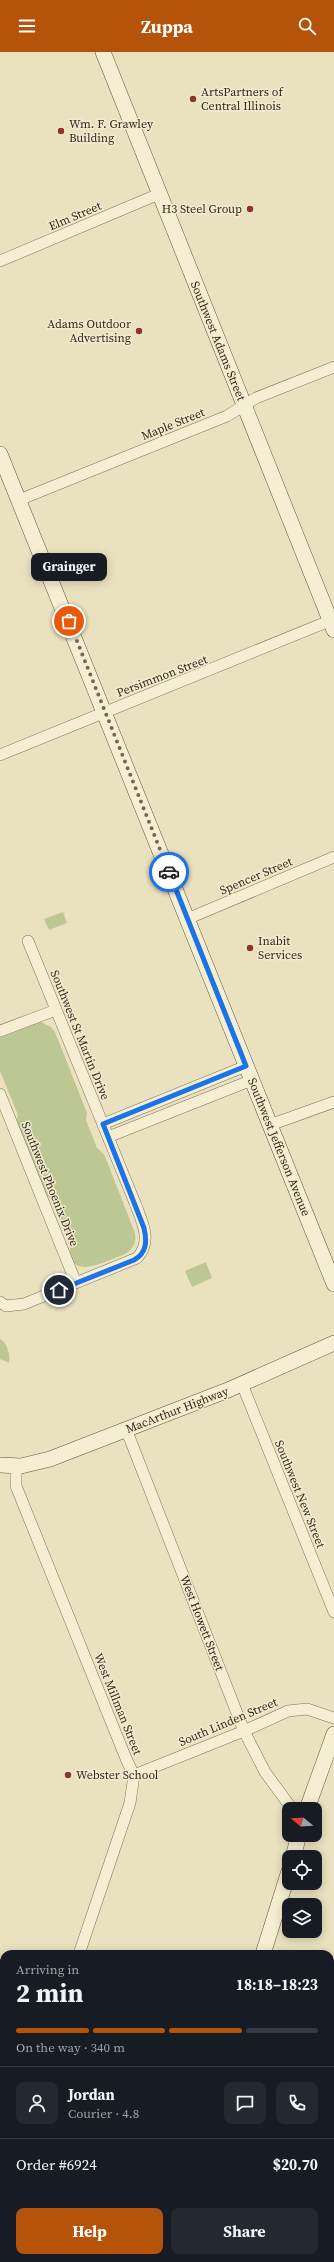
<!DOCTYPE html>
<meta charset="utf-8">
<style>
:root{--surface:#171b24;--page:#242831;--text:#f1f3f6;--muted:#9ea1a6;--line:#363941;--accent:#b45309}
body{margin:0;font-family:"Source Serif 4",serif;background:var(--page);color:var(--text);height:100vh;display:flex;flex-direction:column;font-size:15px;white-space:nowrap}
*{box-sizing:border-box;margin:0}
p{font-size:13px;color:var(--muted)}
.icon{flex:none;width:22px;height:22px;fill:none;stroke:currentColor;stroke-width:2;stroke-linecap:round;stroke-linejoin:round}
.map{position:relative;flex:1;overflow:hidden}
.panel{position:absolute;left:0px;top:1898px;width:334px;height:312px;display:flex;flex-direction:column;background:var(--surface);border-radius:12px 12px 0 0;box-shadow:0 2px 10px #0003}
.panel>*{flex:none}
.needle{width:26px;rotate:288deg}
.tools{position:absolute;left:282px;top:1750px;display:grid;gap:8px}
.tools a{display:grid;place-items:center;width:40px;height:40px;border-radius:8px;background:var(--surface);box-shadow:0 2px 10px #0003;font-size:20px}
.pin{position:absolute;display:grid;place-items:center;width:34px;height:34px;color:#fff;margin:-17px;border:2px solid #fff;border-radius:50%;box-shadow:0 1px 4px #0007}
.courier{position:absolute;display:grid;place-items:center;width:40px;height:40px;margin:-20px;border:3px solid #1a73e8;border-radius:50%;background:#fff;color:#222;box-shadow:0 1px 5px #0007}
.bubble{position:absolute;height:28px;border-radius:8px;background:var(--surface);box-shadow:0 2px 10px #0003;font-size:13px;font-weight:700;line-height:28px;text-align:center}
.summary em{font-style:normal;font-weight:700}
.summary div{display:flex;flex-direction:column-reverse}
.summary{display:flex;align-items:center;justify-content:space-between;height:68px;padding:0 16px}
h1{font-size:26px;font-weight:700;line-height:30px}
.bar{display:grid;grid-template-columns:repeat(4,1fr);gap:6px 4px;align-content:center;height:48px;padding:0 16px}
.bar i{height:5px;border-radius:3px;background:var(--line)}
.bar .active{background:var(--accent)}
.bar p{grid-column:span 4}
.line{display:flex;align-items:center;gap:10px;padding:0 16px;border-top:1px solid var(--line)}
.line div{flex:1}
.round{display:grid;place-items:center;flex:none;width:42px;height:42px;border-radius:8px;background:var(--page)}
.action{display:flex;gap:8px;margin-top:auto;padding:8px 16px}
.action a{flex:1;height:46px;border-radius:8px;background:var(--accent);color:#fff;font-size:16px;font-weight:700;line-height:46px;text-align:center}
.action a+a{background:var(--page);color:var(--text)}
header{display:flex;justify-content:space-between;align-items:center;height:52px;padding:0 16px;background:var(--accent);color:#fff;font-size:18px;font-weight:700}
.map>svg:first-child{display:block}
.green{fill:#bdc794}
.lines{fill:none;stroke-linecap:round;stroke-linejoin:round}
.minor-casing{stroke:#827259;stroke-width:12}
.secondary-casing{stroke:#63533c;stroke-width:16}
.minor{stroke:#f6eed2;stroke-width:11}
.secondary{stroke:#f6eed2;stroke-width:15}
.done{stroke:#726955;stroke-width:4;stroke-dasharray:0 7.2}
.route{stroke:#1a73e8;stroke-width:5}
.poi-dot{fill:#8d342d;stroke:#f2ebce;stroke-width:1.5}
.labels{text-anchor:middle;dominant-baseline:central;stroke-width:3;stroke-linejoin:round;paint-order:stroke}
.poi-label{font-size:12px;fill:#32291c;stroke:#f2ebce;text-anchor:start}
.street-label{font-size:12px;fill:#32291c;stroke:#f2ebce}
</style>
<header><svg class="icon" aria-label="menu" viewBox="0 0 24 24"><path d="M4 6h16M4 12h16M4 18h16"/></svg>Zuppa<svg class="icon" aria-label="search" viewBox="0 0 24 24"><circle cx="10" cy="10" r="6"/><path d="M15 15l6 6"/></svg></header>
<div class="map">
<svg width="334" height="2210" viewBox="0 0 334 2210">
<rect width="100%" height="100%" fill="#eae1bf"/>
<!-- green -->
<path class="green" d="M63,860L67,871L49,878L44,867Z
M41,970L51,975L55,980L87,1061L86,1068L97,1096L104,1102L135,1181C136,1187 135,1192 132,1196C127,1203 117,1205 110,1208C92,1215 69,1224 70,1194L50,1146L45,1142L16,1070L18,1063L0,1019V985L35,971Z
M206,1210L212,1226L192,1235L185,1219Z
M0,1287C7,1290 11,1304 9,1311L0,1307Z"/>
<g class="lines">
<!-- minor casing -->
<g class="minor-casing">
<path id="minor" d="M0,209L159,142
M19,448L227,364L256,346L334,315
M0,703L334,567
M187,867L334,805
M0,979L56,958
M0,1042L76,1231
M103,1072L246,1014
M270,1073L334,1050
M108,1085L252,1028
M0,1250L6,1254L24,1252L137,1206C153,1189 142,1170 135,1151L28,889
M242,1332L334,1560
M126,1377L244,1679L265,1720L292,1757
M16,1415V1434L127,1709L134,1723L130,1751L79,1902
M134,1723L244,1679L288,1659L307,1657L334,1666
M0,1925L4,1926
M330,2036L334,2037
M0,2084L4,2086
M0,2139L4,2127
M330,2197L334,2198"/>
</g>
<!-- secondary casing -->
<g class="secondary-casing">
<path id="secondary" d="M103,0L334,578
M0,402L334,1232
M0,1413L21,1414L50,1407L228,1338L334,1291
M307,1757L334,1682
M293,1805L299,1783
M263,1902L289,1819
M165,2210L166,2206"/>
</g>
<!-- minor -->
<use href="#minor" class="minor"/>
<!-- secondary -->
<use href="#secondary" class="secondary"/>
</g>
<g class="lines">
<!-- done -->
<path class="done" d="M69,569L169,820"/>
<!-- route -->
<path class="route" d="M59,1238L134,1208C147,1201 147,1189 144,1176L103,1072L246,1014L169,820"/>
</g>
<!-- markers -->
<g class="poi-dot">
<circle cx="193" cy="47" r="4"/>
<circle cx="61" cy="79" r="4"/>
<circle cx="250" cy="157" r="4"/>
<circle cx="139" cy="279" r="4"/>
<circle cx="250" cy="896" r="4"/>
<circle cx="68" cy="1723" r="4"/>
</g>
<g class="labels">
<!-- poi labels -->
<g class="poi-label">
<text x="201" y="40">ArtsPartners of<tspan x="201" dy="14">Central Illinois</tspan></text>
<text x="69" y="72">Wm. F. Grawley<tspan x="69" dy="14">Building</tspan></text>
<text x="242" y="157" text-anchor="end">H3 Steel Group</text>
<text x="131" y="272" text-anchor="end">Adams Outdoor<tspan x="131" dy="14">Advertising</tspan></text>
<text x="258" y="889">Inabit<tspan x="258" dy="14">Services</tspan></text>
<text x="76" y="1723">Webster School</text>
</g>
<!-- street labels -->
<g class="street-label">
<text transform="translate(75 164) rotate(-23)">Elm Street</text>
<text transform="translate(218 289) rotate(68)">Southwest Adams Street</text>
<text transform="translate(173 372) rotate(-22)">Maple Street</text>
<text transform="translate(162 624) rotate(-21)">Persimmon Street</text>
<text transform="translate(256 824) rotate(-23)">Spencer Street</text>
<text transform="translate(80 983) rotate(68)">Southwest St Martin Drive</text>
<text transform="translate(279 1095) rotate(68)">Southwest Jefferson Avenue</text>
<text transform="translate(50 1132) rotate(68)">Southwest Phoenix Drive</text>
<text transform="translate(177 1358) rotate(-21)">MacArthur Highway</text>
<text transform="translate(300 1442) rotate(68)">Southwest New Street</text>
<text transform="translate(202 1571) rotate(69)">West Howett Street</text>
<text transform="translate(118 1652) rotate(68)">West Millman Street</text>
<text transform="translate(228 1670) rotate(-23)">South Linden Street</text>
</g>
</g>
</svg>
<div class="tools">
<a><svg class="needle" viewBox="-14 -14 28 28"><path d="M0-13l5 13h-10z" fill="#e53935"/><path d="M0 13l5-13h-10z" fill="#9ea1a6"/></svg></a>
<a><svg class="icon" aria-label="locate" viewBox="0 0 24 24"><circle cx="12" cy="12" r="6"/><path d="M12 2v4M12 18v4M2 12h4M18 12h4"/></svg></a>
<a><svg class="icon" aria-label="layers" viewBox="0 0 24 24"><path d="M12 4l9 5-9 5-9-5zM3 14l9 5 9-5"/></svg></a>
</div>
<div class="pin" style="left:69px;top:569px;background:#ea580c"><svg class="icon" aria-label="bag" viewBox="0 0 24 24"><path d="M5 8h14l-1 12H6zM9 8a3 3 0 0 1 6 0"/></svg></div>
<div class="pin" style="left:59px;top:1238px;background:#1f2937"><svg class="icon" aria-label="home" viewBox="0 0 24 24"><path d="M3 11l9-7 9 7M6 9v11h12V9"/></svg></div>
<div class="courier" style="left:169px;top:820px"><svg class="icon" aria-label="car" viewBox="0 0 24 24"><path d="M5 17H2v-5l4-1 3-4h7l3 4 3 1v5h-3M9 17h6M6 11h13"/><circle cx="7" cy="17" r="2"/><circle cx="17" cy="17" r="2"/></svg></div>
<div class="bubble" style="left:31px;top:501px;width:76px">Grainger</div>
<section class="panel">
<div class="summary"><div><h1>2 min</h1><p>Arriving in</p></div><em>18:18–18:23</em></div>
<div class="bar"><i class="active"></i><i class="active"></i><i class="active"></i><i></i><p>On the way · 340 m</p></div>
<div class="line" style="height:72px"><a class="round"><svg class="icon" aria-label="person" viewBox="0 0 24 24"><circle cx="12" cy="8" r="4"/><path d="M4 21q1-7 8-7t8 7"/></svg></a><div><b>Jordan</b><p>Courier · 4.8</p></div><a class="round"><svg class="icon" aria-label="chat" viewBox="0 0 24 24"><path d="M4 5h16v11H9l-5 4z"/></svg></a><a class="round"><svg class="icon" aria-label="phone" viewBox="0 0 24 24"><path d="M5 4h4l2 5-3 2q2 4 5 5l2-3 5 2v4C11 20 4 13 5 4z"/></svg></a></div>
<div class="line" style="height:52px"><div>Order #6924</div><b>$20.70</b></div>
<div class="action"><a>Help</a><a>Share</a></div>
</section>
</div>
